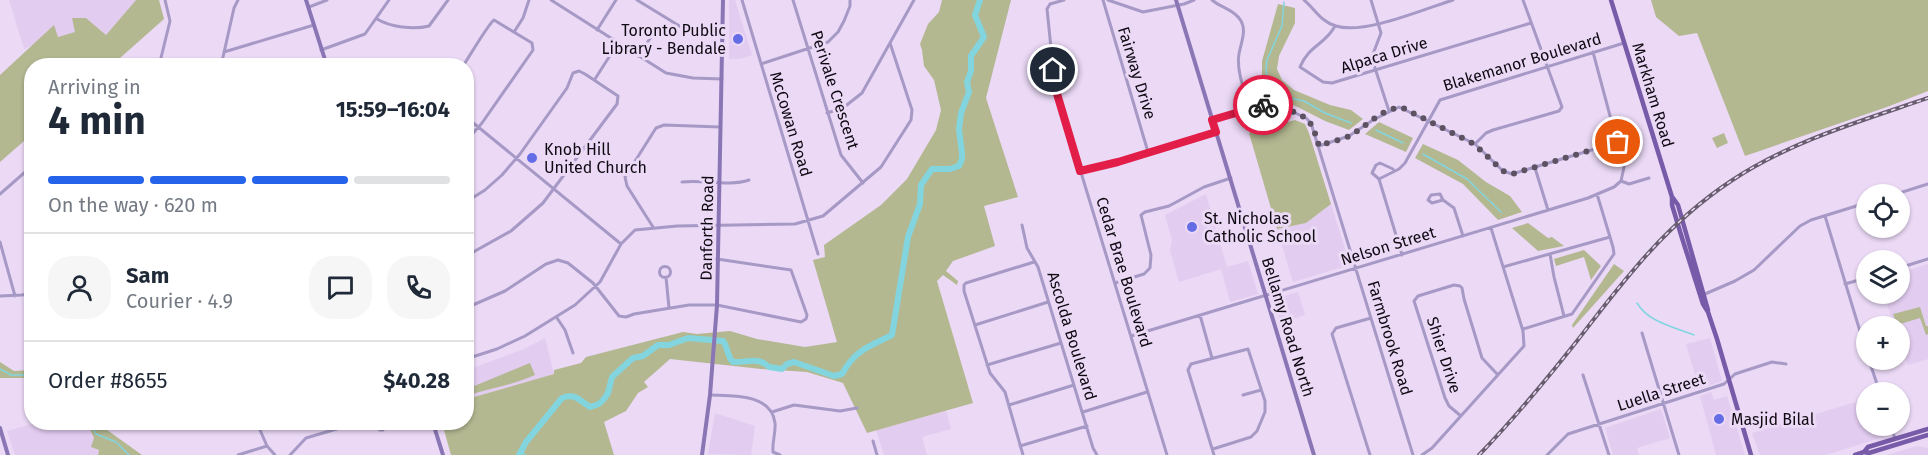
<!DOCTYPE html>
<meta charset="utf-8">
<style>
:root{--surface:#fff;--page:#f6f6f7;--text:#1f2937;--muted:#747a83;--line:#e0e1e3;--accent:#2563eb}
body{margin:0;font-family:"Fira Sans",sans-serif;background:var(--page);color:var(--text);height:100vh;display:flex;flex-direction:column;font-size:22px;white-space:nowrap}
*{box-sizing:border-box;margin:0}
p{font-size:20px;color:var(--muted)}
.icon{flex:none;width:33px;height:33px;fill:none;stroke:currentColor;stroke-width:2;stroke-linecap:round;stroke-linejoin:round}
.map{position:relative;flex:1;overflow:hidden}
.panel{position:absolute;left:24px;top:58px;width:450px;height:372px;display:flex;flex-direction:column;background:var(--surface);border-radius:24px;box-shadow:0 2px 4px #0004}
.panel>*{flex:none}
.buttons{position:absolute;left:1856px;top:184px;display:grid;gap:12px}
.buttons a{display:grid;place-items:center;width:54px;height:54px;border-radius:50%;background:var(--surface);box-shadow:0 2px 4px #0004;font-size:30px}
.pin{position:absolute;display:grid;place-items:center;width:51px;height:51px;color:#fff;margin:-26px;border:3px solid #fff;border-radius:50%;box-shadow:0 2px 6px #0007}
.courier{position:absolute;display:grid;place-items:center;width:60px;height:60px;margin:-30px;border:4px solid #e11d48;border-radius:50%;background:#fff;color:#222;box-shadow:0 2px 8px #0007}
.headline em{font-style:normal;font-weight:700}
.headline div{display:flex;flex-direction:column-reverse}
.headline{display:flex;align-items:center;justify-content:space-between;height:102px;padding:0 24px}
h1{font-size:39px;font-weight:700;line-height:45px}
.bar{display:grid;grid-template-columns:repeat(4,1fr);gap:9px 6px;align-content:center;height:72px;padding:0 24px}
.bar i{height:8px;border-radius:4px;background:var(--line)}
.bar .active{background:var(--accent)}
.bar p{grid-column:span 4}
.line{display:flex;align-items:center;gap:15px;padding:0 24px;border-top:2px solid var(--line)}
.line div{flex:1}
.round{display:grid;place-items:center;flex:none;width:63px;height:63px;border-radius:24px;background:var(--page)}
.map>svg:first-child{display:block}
.built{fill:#e2ccf0}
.green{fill:#b4b891}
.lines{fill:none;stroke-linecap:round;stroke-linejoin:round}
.stream{stroke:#82d5df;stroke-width:1.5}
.river{stroke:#82d5df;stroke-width:6}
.street{stroke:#a699c5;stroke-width:3}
.secondary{stroke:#8a76b5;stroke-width:4}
.primary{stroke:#775ba8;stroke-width:4.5}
.rail-casing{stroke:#685d6e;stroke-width:4}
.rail{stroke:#ebd9f6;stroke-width:1.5;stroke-dasharray:4.5;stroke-linecap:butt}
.done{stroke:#5c5262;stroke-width:6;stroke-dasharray:0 10.8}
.route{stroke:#e11d48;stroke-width:8}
.poi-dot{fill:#646de5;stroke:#ebd9f6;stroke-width:2}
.labels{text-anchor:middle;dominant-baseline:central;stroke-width:6;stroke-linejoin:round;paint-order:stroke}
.poi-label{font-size:16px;fill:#0f0912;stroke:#ebd9f6;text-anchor:start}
.street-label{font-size:16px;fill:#0f0912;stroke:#ebd9f6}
</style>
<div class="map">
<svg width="1928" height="455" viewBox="0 0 1928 455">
<rect width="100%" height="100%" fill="#ebd9f6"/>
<!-- built -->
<path class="built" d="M9,0H136L106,35L86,18H72L76,32L57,37L54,26L33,45L24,49Z
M729,0H735L752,55L741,59H729Z
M1206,194L1227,267L1248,261L1258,294L1230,302L1221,269L1179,282L1170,251L1172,240L1165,215Z
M1331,204L1350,265L1293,282L1277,229L1306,223Z
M1928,264V359L1908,365L1899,339V327H1894L1884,294H1899V273Z
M1298,292L1305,315L1280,323L1274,299Z
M545,338L554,374L467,399V370L524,349Z
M1710,338L1722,381L1699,389L1686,344Z
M1711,392L1714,400L1727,396L1745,455H1716L1700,396Z
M1866,399V426H1884L1887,436L1825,455H1760L1752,433Z
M1661,409L1670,438L1637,448L1639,455H1613L1605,428Z
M946,411L951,429L922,437L927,455H884L876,430Z
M715,413L755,426L751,455L708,454Z
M36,423H87L99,450L98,455H15L7,431Z
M1917,446L1928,448V455H1887Z"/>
<!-- green -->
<path class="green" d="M136,0H159L164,19L111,66H32L31,135L0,162V75L54,25L58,37L75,32L72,18H86L106,35Z
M942,0H1011L986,98L1018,197L984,206L995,246L953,261L946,271L958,281L957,285L943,275L937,281L973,403L867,433L843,383L807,372L761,369L670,359L644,382L648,387L638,393L626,411L604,422L614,455H451L442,423H466L467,399L554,374V370L581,363L586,357L683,332L697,334L730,331L757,339L805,347L837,342L813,260L825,257L824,245L881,205L907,179L936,130L941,110L934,80L924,66L922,50L920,44L928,24L939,12Z
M1651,0H1928V91L1887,107L1745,156L1697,33L1679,36L1656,17Z
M1278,4L1295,8V23L1279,56L1277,69L1282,80L1294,90L1330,105L1351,110L1363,119L1349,130L1325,121L1268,92L1262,81V61Z
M1295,120L1305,124L1309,133L1331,204L1306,223L1277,229L1249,133Z
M1379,122L1413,138L1406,152L1365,134Z
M1724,133L1728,143L1717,148L1712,138Z
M1423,144L1458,160L1486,182L1510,196L1522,212L1498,220L1463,184L1415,158Z
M1528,223L1548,238L1552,237L1564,246L1538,251L1512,228Z
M1584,250L1601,266L1591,280L1584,257L1556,266L1554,259Z
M1614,264L1624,271L1573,328L1572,325Z
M1920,307L1926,326H1928V334L1926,335L1920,318L1897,325L1893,314Z
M0,362L14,371L31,370V378H0Z
M530,363L535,375C513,385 491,388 469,395L467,389Z
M87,423H101L103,427L142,455H98L99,450L91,447L94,438Z"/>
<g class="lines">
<!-- stream -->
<path class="stream" d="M1284,2L1282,26L1267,60L1266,69L1267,78L1273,89L1288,98L1304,101L1325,113L1351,123
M1376,130L1403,143
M1423,154L1467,179L1501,212
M1637,303C1648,322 1674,327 1694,335
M0,369L11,375H32
M90,423L96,434L116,442L129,455
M522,451L525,455"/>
<!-- river -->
<path class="river" d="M519,455L526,442L562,398C575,393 579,400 590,407L599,404L604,399L608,393L612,377L633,358L643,356L658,345H669L688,338L723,341C728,347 727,357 733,362C746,363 758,356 769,367L782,369L787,364L794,362L834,376L842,374C855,350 868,347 892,335L908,237L920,204L921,185L932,169H950L959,166L962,159V153L959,129L961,113L969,92L967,82L971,71V56L984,37L975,15L980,0"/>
<!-- street -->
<path class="street" d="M551,0L666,73L693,78L722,79
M637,0L686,30L722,32
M742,0L818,254
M793,0L841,155L863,183
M1064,0L1050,4L1047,9L1055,87L1167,455
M1103,0L1148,152
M1108,0L1143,12L1184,4L1194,0
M1212,0C1220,7 1232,9 1239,18C1248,29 1241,42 1239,54C1236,71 1245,92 1250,108
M1304,0C1315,9 1321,22 1336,26C1364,35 1424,9 1453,0
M1371,0L1381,33L1373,54L1374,65L1389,111
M309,7L327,0
M377,19C390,27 414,30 429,26L448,0
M1335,26C1325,45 1309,45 1300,67L1323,82L1332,83L1531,23
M597,30L616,0
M514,32L523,18L529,0
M321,50L365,34L389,0
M224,52L314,25
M1593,52L1621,157L1624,167L1621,181
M638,56L651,37
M761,64L828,42L838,32L844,21L850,6V0
M159,66L170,21L165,0
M221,66L234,8L238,0
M463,66C469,57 489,23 494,20L532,43L533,50L482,123L466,141
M595,79L618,43
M827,113L843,108L862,93L914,0
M466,117L621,244
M1212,120L1274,103L1306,118L1311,123L1413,455
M1475,144L1486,133L1493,130L1559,111L1562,107L1523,0
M1319,146L1349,136L1373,120L1399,107L1475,144L1503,171L1512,174L1618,142
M1535,168L1548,210
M1080,171L1118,162L1216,133
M1379,179L1372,173L1376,165L1380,163L1393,169
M1621,181L1629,184L1649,178
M682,182C704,179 728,187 749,180
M0,194L32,166
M1440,194L1443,200L1432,203L1428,200L1431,195Z
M1893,195L1928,184
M1443,200L1454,208L1463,236
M466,202L485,190L502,175L520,154L567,88L573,73L579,71L585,74L618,96L617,104L543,203L511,231L466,256
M1825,216L1866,351
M1022,225L1027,248L1038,267L1093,448L1097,455
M653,227L627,186L625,177L656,128L664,125L720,127
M0,242L15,296
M1550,254L1554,277L1564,316
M1402,255L1379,179L1399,169L1405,163L1440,100L1624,43
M659.5 272a5.5 5.5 0 1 1 11 0a5.5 5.5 0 1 1-11 0Z
M1503,267L1610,237
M1899,268L1928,259
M666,277L669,308
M1115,283L1144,274L1150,268L1151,255L1141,215L1145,212L1169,206L1204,187L1231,178
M1845,284L1866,278
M1705,294L1735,281L1754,270L1800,226L1811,220L1866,203
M0,296L22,295L32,293
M466,308L505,291L546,264L558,260L568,263L593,283L619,316L626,317L634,314L689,305H717L801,322L806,319L807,315L791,270L717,259
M1200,315L1212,358
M557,318L565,330L573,353
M975,325L1048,302
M1523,329L1572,314L1614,254L1613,247L1597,194
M1642,333L1679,455
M1131,336L1588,198L1614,187L1621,181
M466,359L497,349L525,336L575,305L600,282L621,244L635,230L677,226L795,224L823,216L881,167L911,120L912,110L890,43
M1869,360L1880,393
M987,365L1061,343
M1583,375L1609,455
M710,395C732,396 771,393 775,423C776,432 772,442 773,452L780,455
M1243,395L1261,390
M1009,405L1074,385
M772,412L794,405L840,411L857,408
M1083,412L1147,392
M1461,416L1449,406L1445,398L1415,304L1414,301L1418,296L1454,285L1460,286L1462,288L1464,299L1482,358L1498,375
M141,423C151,430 167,426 178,423
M257,423L267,446L275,455
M370,423L380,430H383L387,423
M1890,426L1895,438
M873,441L877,455
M1020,446L1087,426
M1213,449L1251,437L1257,431L1265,412V401L1248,349L1191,364L1188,370L1214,455
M238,455L267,446
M290,455L306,438L357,423
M1023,455L1005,392L990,373L964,291V285L966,283L1034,262
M1370,455L1332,334L1336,328L1371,318
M1422,455L1432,448L1524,346L1523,331L1491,228
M1547,455L1568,434L1724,384L1735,374L1772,362L1786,364"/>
<!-- secondary -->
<path class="secondary" d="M306,0L327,66
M1176,0L1314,455
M433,423L443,455
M0,428L8,455
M702,455L710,395L717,305L723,0"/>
<!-- primary -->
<path class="primary" d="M1611,0L1672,197V205L1682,238L1703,304L1708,312L1717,339L1751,455
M1673,198L1678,205L1708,310
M1864,452L1868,447L1928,429
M1855,455L1864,452L1869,453L1928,435"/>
<!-- rail casing -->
<g class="rail-casing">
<path id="rail" d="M1479,455C1514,419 1546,380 1577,341C1624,280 1666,224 1731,181C1791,141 1861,121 1928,98"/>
</g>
<!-- rail -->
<use href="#rail" class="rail"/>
</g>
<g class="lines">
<!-- done -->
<path class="done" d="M1263,105L1275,103L1306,118L1313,127L1319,146C1329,142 1342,140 1351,135C1367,126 1384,106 1403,108L1474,144L1503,171L1512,174L1618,142"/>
<!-- route -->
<path class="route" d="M1053,70L1055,87L1080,171L1118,162L1216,132L1212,120L1263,105"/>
</g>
<!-- markers -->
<g class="poi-dot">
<circle cx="738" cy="39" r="6"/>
<circle cx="532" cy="158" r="6"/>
<circle cx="1192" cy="227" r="6"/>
<circle cx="1719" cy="419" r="6"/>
</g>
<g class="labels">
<!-- poi labels -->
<g class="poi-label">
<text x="726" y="30" text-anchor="end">Toronto Public<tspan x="726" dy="18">Library - Bendale</tspan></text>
<text x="544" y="149">Knob Hill<tspan x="544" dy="18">United Church</tspan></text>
<text x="1204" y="218">St. Nicholas<tspan x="1204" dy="18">Catholic School</tspan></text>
<text x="1731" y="419">Masjid Bilal</text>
</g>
<!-- street labels -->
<g class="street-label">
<text transform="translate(1384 55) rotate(-17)">Alpaca Drive</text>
<text transform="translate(1522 62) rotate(-17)">Blakemanor Boulevard</text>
<text transform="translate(1137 73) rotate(73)">Fairway Drive</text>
<text transform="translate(835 90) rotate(72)">Perivale Crescent</text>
<text transform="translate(1653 95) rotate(73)">Markham Road</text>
<text transform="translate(791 124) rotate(73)">McCowan Road</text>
<text transform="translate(707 228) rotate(-89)">Danforth Road</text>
<text transform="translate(1388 246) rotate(-17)">Nelson Street</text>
<text transform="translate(1124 272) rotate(73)">Cedar Brae Boulevard</text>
<text transform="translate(1288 327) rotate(73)">Bellamy Road North</text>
<text transform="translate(1072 336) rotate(73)">Ascolda Boulevard</text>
<text transform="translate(1390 338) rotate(73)">Farmbrook Road</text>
<text transform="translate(1444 355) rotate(72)">Shier Drive</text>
<text transform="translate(1661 392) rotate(-18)">Luella Street</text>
</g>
</g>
</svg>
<div class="buttons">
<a><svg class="icon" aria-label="locate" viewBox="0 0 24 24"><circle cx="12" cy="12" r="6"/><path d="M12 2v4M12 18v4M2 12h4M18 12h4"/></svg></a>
<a><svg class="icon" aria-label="layers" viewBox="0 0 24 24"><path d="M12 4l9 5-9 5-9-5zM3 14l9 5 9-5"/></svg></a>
<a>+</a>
<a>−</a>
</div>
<div class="pin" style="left:1618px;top:142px;background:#ea580c"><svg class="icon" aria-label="bag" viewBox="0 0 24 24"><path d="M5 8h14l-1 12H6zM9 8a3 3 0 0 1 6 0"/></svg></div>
<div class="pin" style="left:1053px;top:70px;background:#1f2937"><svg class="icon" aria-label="home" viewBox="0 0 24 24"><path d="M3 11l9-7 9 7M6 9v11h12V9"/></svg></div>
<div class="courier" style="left:1263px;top:105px"><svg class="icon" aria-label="bike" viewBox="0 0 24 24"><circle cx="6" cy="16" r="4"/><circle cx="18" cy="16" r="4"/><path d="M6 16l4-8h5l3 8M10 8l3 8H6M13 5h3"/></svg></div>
<section class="panel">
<div class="headline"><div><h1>4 min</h1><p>Arriving in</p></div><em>15:59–16:04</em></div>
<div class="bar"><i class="active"></i><i class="active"></i><i class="active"></i><i></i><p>On the way · 620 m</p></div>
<div class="line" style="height:108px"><a class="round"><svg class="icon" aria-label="person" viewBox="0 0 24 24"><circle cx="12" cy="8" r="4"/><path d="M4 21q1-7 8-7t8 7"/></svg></a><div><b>Sam</b><p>Courier · 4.9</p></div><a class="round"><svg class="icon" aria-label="chat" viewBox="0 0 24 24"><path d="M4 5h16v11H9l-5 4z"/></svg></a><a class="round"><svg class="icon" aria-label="phone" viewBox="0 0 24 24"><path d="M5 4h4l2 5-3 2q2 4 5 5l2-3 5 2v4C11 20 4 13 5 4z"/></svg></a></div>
<div class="line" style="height:78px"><div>Order #8655</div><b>$40.28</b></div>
</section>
</div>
